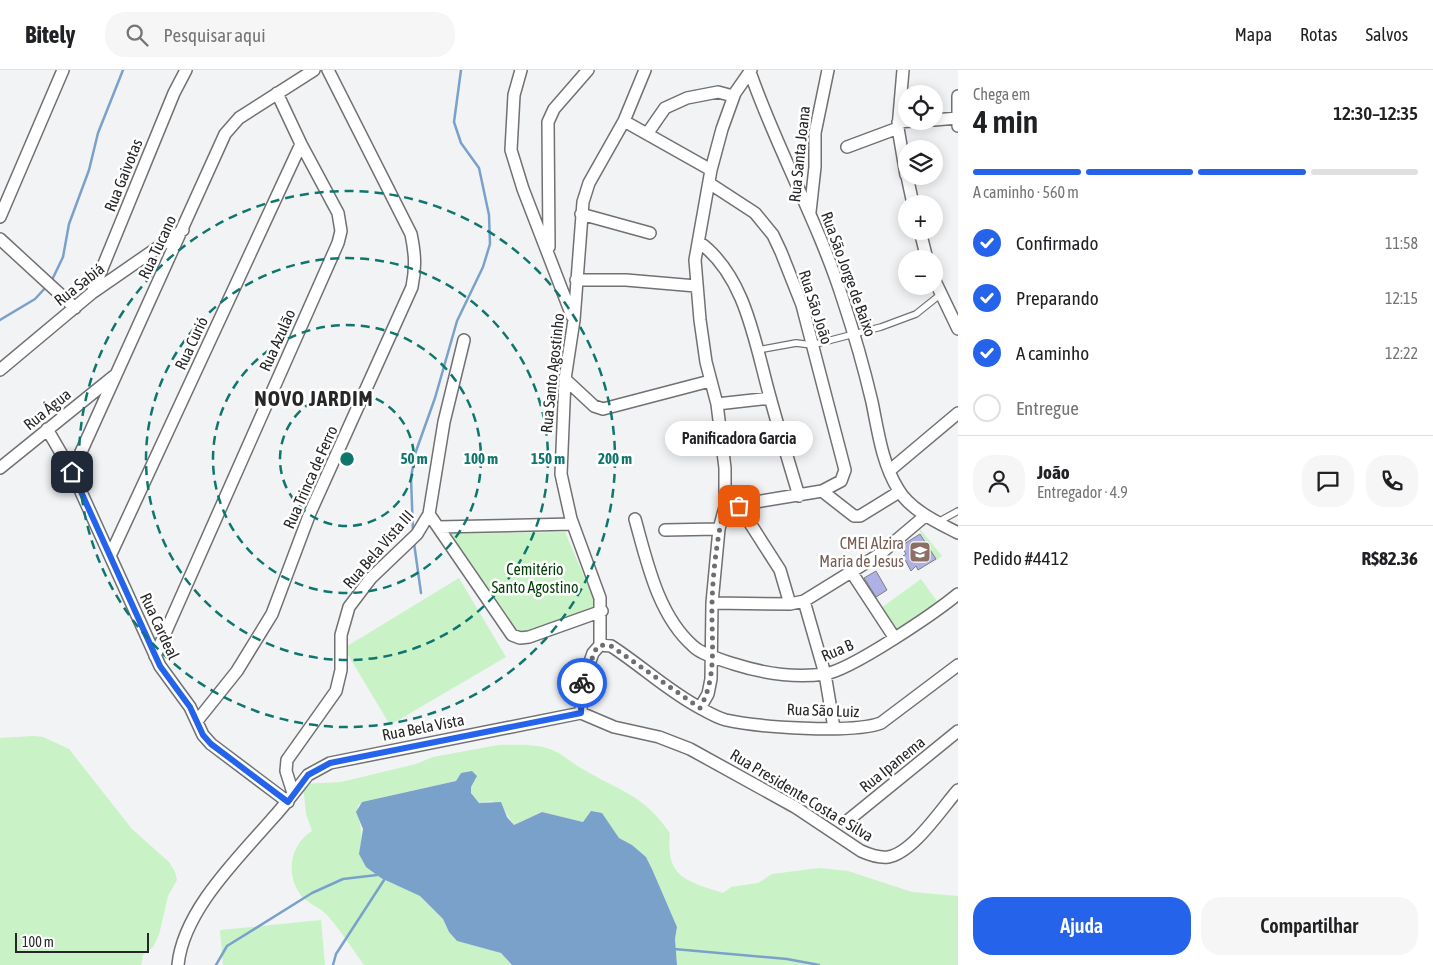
<!DOCTYPE html>
<html lang="pt">
<meta charset="utf-8">
<style>
:root{--surface:#fff;--page:#f6f6f6;--text:#202124;--muted:#757577;--line:#e0e0e0;--accent:#2563eb}
body{margin:0;font-family:"Asap Condensed",sans-serif;background:var(--page);color:var(--text);height:100vh;display:flex;flex-direction:column;font-size:19px;white-space:nowrap}
*{box-sizing:border-box;margin:0}
p{font-size:16px;color:var(--muted)}
.icon{flex:none;width:28px;height:28px;fill:none;stroke:currentColor;stroke-width:2;stroke-linecap:round;stroke-linejoin:round}
.map{position:relative;flex:1;overflow:hidden}
.details{display:flex;flex-direction:column;background:var(--surface);width:475px}
.details>*{flex:none}
.controls{position:absolute;left:898px;top:15px;display:grid;gap:10px}
.controls a{display:grid;place-items:center;width:45px;height:45px;border-radius:50%;background:var(--surface);box-shadow:0 2px 12px #0003;font-size:25px}
.scale{position:absolute;left:15px;bottom:12px;width:134px;box-sizing:border-box;padding-left:5px;border:2px solid #272728;border-top:0;font-size:14px;line-height:18px;white-space:nowrap;color:#272728;-webkit-text-stroke:4px #fff;paint-order:stroke}
.pin{position:absolute;display:grid;place-items:center;width:42px;height:42px;color:#fff;margin:-21px;border-radius:10px;box-shadow:0 2px 8px #0006}
.courier{position:absolute;display:grid;place-items:center;width:50px;height:50px;margin:-25px;border:4px solid #2563eb;border-radius:50%;background:#fff;color:#222;box-shadow:0 1px 6px #0007}
.bubble{position:absolute;height:35px;border-radius:18px;background:var(--surface);box-shadow:0 2px 12px #0003;font-size:16px;font-weight:600;line-height:35px;text-align:center}
.head em{font-style:normal;font-weight:600}
.head div{display:flex;flex-direction:column-reverse}
.head{display:flex;align-items:center;justify-content:space-between;height:85px;padding:0 15px}
h1{font-size:32px;font-weight:600;line-height:38px}
.bar{display:grid;grid-template-columns:repeat(4,1fr);gap:8px 5px;align-content:center;height:60px;padding:0 15px}
.bar i{height:6px;border-radius:4px;background:var(--line)}
.bar .selected{background:var(--accent)}
.bar p{grid-column:span 4}
.line{display:flex;align-items:center;gap:12px;padding:0 15px;border-top:1px solid var(--line)}
.line div{flex:1}
.round{display:grid;place-items:center;flex:none;width:52px;height:52px;border-radius:20px;background:var(--page)}
ol{padding:0 15px;list-style:none}
li{display:flex;align-items:center;gap:15px;height:55px}
li p{margin-inline-start:auto}
li .icon{padding:5px;border-radius:50%;background:var(--accent);color:#fff;stroke-width:4}
li:last-child{color:var(--muted)}
li i{width:28px;height:28px;border:2px solid var(--line);border-radius:50%}
.primary-button{display:flex;gap:10px;margin-top:auto;padding:10px 15px}
.primary-button a{flex:1;height:58px;border-radius:20px;background:var(--accent);color:#fff;font-size:20px;font-weight:600;line-height:58px;text-align:center}
.primary-button a+a{background:var(--page);color:var(--text)}
header{display:flex;align-items:center;gap:30px;box-sizing:border-box;height:70px;padding:0 25px;background:var(--surface);border-bottom:1px solid var(--line)}
header strong{font-size:24px}
nav{display:flex;gap:28px;margin-inline-start:auto;font-size:18px}
.search{width:350px;height:45px;background:var(--page);display:flex;align-items:center;gap:12px;box-sizing:border-box;padding:0 18px;border-radius:20px;color:var(--muted);font-size:19px}
main{display:flex;flex:1;min-height:0}
.map>svg:first-child{display:block}
.green{fill:#c9f2c7}
.water{fill:#7aa1ca}
.lines{fill:none;stroke-linecap:round;stroke-linejoin:round}
.stream{stroke:#7aa1ca;stroke-width:2.5}
.building{fill:#afb0e4;stroke:#7e7e81}
.service-casing{stroke:#717174;stroke-width:8}
.minor-casing{stroke:#717174;stroke-width:14}
.service{stroke:#fff;stroke-width:5.5}
.minor{stroke:#fff;stroke-width:11}
.done{stroke:#6e6e70;stroke-width:5;stroke-dasharray:0 9}
.route{stroke:#2563eb;stroke-width:6}
.ring{fill:none;stroke:#0f766e;stroke-width:2.5;stroke-dasharray:9 6}
.labels{text-anchor:middle;dominant-baseline:central;stroke-width:5;stroke-linejoin:round;paint-order:stroke}
.street-label{font-size:16px;fill:#272728;stroke:#fff}
.education-label{font-size:16px;fill:#785e54;stroke:#fff;text-anchor:end}
.park-label{font-size:16px;fill:#003e04;stroke:#fff}
.district-label{font-size:21px;font-weight:bold;letter-spacing:1px;fill:#272728;stroke:#fff}
.centre{fill:#0f766e;stroke:#fff;stroke-width:2.5}
.ring-label{font-size:15px;text-anchor:middle;font-weight:bold;fill:#0f766e;stroke:#fff;stroke-width:5;stroke-linejoin:round;paint-order:stroke}
</style>
<header>
<strong>Bitely</strong>
<div class="search"><svg class="icon" aria-label="search" viewBox="0 0 24 24"><circle cx="10" cy="10" r="6"/><path d="M15 15l6 6"/></svg>Pesquisar aqui</div>
<nav><a>Mapa</a><a>Rotas</a><a>Salvos</a></nav>
</header>
<main>
<div class="map">
<svg width="958" height="895" viewBox="0 0 958 895">
<rect width="100%" height="100%" fill="#f2f3f5"/>
<!-- green -->
<path class="green" d="M920,459L942,486L921,502L936,490L919,460Z
M565,462L599,541L525,570L447,464Z
M459,508L506,587L390,655L344,578Z
M921,509L939,534L900,563L881,538Z
M34,666L43,667L69,679L132,759L169,792L175,802L177,810L168,826L159,865L153,877L143,885L141,895H0V668Z
M498,675C511,675 525,674 537,676C559,679 564,688 581,698C620,722 641,722 670,763C665,808 687,811 723,823L731,817L758,813L772,804L819,798L848,801L912,822L958,826V895H677L675,869L677,857L652,799L646,787L632,775L619,768L602,743L587,747L583,752L542,742L514,755L502,737L492,731L479,733C470,724 468,713 461,703L456,711L362,732L358,736C358,751 364,762 360,777L393,812L420,826L443,849L449,862L457,871L501,883L512,895H364C352,878 341,861 327,845C320,837 306,833 300,824C285,802 291,774 312,761L306,744L303,714L341,712L416,694L433,687Z
M321,850L325,895H223L220,860Z"/>
<!-- water -->
<path class="water" d="M472,701L477,706L471,717V723L479,733L501,732L507,747L514,755L542,742L583,752L591,741L602,743L619,768L632,775L646,787L652,799L677,857L675,869L677,895H512L501,883L457,871L449,862L443,849L420,826L381,808L366,797L359,784L363,759L356,742L362,732L456,711L461,703Z"/>
<g class="lines">
<!-- stream -->
<path class="stream" d="M51,212L63,187L69,154L89,100L98,63L123,0
M0,250L35,229L47,216
M413,462L411,408L415,384L435,328L457,251L483,197L490,174L489,145L479,98L461,73L454,52L461,0
M414,473L421,523
M674,879L787,889L819,895
M216,895L227,876L312,823L343,809L377,805
M333,895L336,884L386,807"/>
</g>
<!-- building -->
<path class="building" d="M742,420L743,426L733,428L732,421Z
M920,464L936,489L918,500L916,496L911,501L903,486L906,484L901,476Z
M876,501L887,520L876,527L864,508Z"/>
<g class="lines">
<!-- service casing -->
<g class="service-casing">
<path id="service" d="M758,280L796,273L812,275L881,257L916,244L941,224
M938,452L958,441"/>
</g>
<!-- minor casing -->
<g class="minor-casing">
<path id="minor" d="M521,0L514,25L511,80L523,119L572,246
M903,0L898,58L906,105
M750,2C777,80 818,151 843,230C854,263 864,298 872,332C878,361 882,393 898,419C910,440 937,452 958,463
M958,26V56
M934,50L958,48
M624,51L711,100
M898,52L912,51
M647,64L665,38L687,28L718,22L733,26
M847,77L898,58
M907,106L913,134
M709,113L755,143L773,165L781,182L802,235L845,400L841,411L822,421L725,437
M810,142L815,97V63L828,0
M581,144L650,163
M0,147L63,0
M920,161L927,189
M0,169L75,238
M699,172C746,206 755,274 770,327C779,360 789,393 799,426
M549,177L548,52L554,39L588,0
M934,209L958,259
M576,210H626L696,216
M92,223L174,23L186,0
M0,300L92,223L183,160
M565,309L594,336L603,339L710,311
M717,334L770,328
M47,359L72,402L160,596L190,637L203,665L211,674L288,732
M0,398L114,306
M889,401L958,343
M72,402L225,64L239,48L314,0
M822,421L854,446H860L899,422
M739,436L780,500L790,534
M429,444L512,565L520,568L529,567L602,541
M635,449C647,492 658,545 693,576C702,585 722,590 734,594C762,603 795,608 825,604C851,600 935,543 958,524
M438,457L573,454
M665,460L719,459
M110,486L301,74
M852,503L894,567
M804,531L825,604L834,658
M712,533L790,534L804,531L880,484L925,446
M600,575L611,576C642,596 669,622 702,639C709,643 718,648 726,650C757,657 852,664 881,653L958,595
M155,586L338,173L341,161L338,143L301,74L277,23
M700,638L708,624L711,609L712,533L719,459L725,437V398L717,334L706,292L700,250L695,190L711,100L722,59L735,23L751,0
M581,643L582,614L593,583L600,575V528L571,449L561,404L565,309L574,250L583,132L589,113L624,51L645,0
M581,643L614,657L659,667L690,679L795,737L861,781C870,785 879,788 888,787C913,783 942,738 958,720
M197,651L237,601L272,544L310,443L412,217C416,197 415,183 411,164L328,0
M293,723L286,701L287,690L336,621L341,600V565L349,537L371,508L417,464L429,444L444,352L464,270
M846,752L958,661
M178,895C183,841 238,788 272,749C285,735 296,720 308,705L330,693L581,643"/>
</g>
<!-- service -->
<use href="#service" class="service"/>
<!-- minor -->
<use href="#minor" class="minor"/>
</g>
<g class="lines">
<!-- done -->
<path class="done" d="M582,613L596,579L600,575L611,576L700,638C718,606 711,569 712,533C713,501 717,469 724,438L739,436"/>
<!-- route -->
<path class="route" d="M72,402L160,596L190,637L203,665L211,674L288,732L308,705L330,693L581,643L582,613"/>
</g>
<!-- distance rings -->
<g class="ring">
<circle cx="347" cy="389" r="67"/>
<circle cx="347" cy="389" r="134"/>
<circle cx="347" cy="389" r="201"/>
<circle cx="347" cy="389" r="268"/>
</g>
<!-- icons -->
<defs>
<g id="school-square" transform="scale(1.125)"><rect x="-9" y="-9" width="18" height="18" rx="4" fill="#8d6e63" stroke="#fff"/><path d="M0-5L7-2L0 1L-7-2ZM-4 1L0 2.5L4 1V4Q0 6-4 4Z" fill="#fff"/></g>
</defs>
<g fill-rule="evenodd">
<use href="#school-square" x="920" y="482"/>
</g>
<g class="labels">
<!-- street labels -->
<g class="street-label">
<text transform="translate(799 84) rotate(-84)">Rua Santa Joana</text>
<text transform="translate(123 105) rotate(-68)">Rua Gaivotas</text>
<text transform="translate(157 177) rotate(-65)">Rua Tucano</text>
<text transform="translate(849 204) rotate(70)">Rua São Jorge de Baixo</text>
<text transform="translate(79 214) rotate(-38)">Rua Sabiá</text>
<text transform="translate(816 237) rotate(72)">Rua São João</text>
<text transform="translate(277 270) rotate(-66)">Rua Azulão</text>
<text transform="translate(191 273) rotate(-65)">Rua Curió</text>
<text transform="translate(552 303) rotate(-84)">Rua Santo Agostinho</text>
<text transform="translate(47 339) rotate(-39)">Rua Água</text>
<text transform="translate(310 407) rotate(-66)">Rua Trinca de Ferro</text>
<text transform="translate(378 479) rotate(-49)">Rua Bela Vista III</text>
<text transform="translate(160 556) rotate(65)">Rua Cardeal</text>
<text transform="translate(837 580) rotate(-23)">Rua B</text>
<text transform="translate(823 640) rotate(2)">Rua São Luiz</text>
<text transform="translate(423 657) rotate(-11)">Rua Bela Vista</text>
<text transform="translate(892 694) rotate(-39)">Rua Ipanema</text>
<text transform="translate(802 725) rotate(31)">Rua Presidente Costa e Silva</text>
</g>
<!-- education labels -->
<g class="education-label">
<text x="904" y="473">CMEI Alzira<tspan x="904" dy="18">Maria de Jesus</tspan></text>
</g>
<!-- park labels -->
<g class="park-label">
<text x="535" y="499">Cemitério<tspan x="535" dy="18">Santo Agostino</tspan></text>
</g>
<!-- district labels -->
<g class="district-label">
<text x="314" y="328">NOVO JARDIM</text>
</g>
</g>
<circle cx="347" cy="389" r="8" class="centre"/>
<g class="ring-label">
<text x="414" y="394">50 m</text>
<text x="481" y="394">100 m</text>
<text x="548" y="394">150 m</text>
<text x="615" y="394">200 m</text>
</g>
</svg>
<div class="controls">
<a><svg class="icon" aria-label="locate" viewBox="0 0 24 24"><circle cx="12" cy="12" r="6"/><path d="M12 2v4M12 18v4M2 12h4M18 12h4"/></svg></a>
<a><svg class="icon" aria-label="layers" viewBox="0 0 24 24"><path d="M12 4l9 5-9 5-9-5zM3 14l9 5 9-5"/></svg></a>
<a>+</a>
<a>−</a>
</div>
<div class="scale">100 m</div>
<div class="pin" style="left:739px;top:436px;background:#ea580c"><svg class="icon" aria-label="bag" viewBox="0 0 24 24"><path d="M5 8h14l-1 12H6zM9 8a3 3 0 0 1 6 0"/></svg></div>
<div class="pin" style="left:72px;top:402px;background:#1f2937"><svg class="icon" aria-label="home" viewBox="0 0 24 24"><path d="M3 11l9-7 9 7M6 9v11h12V9"/></svg></div>
<div class="courier" style="left:582px;top:613px"><svg class="icon" aria-label="bike" viewBox="0 0 24 24"><circle cx="6" cy="16" r="4"/><circle cx="18" cy="16" r="4"/><path d="M6 16l4-8h5l3 8M10 8l3 8H6M13 5h3"/></svg></div>
<div class="bubble" style="left:665px;top:351px;width:148px">Panificadora Garcia</div>
</div>
<section class="details">
<div class="head"><div><h1>4 min</h1><p>Chega em</p></div><em>12:30–12:35</em></div>
<div class="bar"><i class="selected"></i><i class="selected"></i><i class="selected"></i><i></i><p>A caminho · 560 m</p></div>
<ol>
<li><svg class="icon" aria-label="check" viewBox="0 0 24 24"><path d="M5 12l5 5 9-10"/></svg>Confirmado<p>11:58</p></li>
<li><svg class="icon" aria-label="check" viewBox="0 0 24 24"><path d="M5 12l5 5 9-10"/></svg>Preparando<p>12:15</p></li>
<li><svg class="icon" aria-label="check" viewBox="0 0 24 24"><path d="M5 12l5 5 9-10"/></svg>A caminho<p>12:22</p></li>
<li><i></i>Entregue</li>
</ol>
<div class="line" style="height:90px"><a class="round"><svg class="icon" aria-label="person" viewBox="0 0 24 24"><circle cx="12" cy="8" r="4"/><path d="M4 21q1-7 8-7t8 7"/></svg></a><div><b>João</b><p>Entregador · 4.9</p></div><a class="round"><svg class="icon" aria-label="chat" viewBox="0 0 24 24"><path d="M4 5h16v11H9l-5 4z"/></svg></a><a class="round"><svg class="icon" aria-label="phone" viewBox="0 0 24 24"><path d="M5 4h4l2 5-3 2q2 4 5 5l2-3 5 2v4C11 20 4 13 5 4z"/></svg></a></div>
<div class="line" style="height:65px"><div>Pedido #4412</div><b>R$82.36</b></div>
<div class="primary-button"><a>Ajuda</a><a>Compartilhar</a></div>
</section>
</main>
